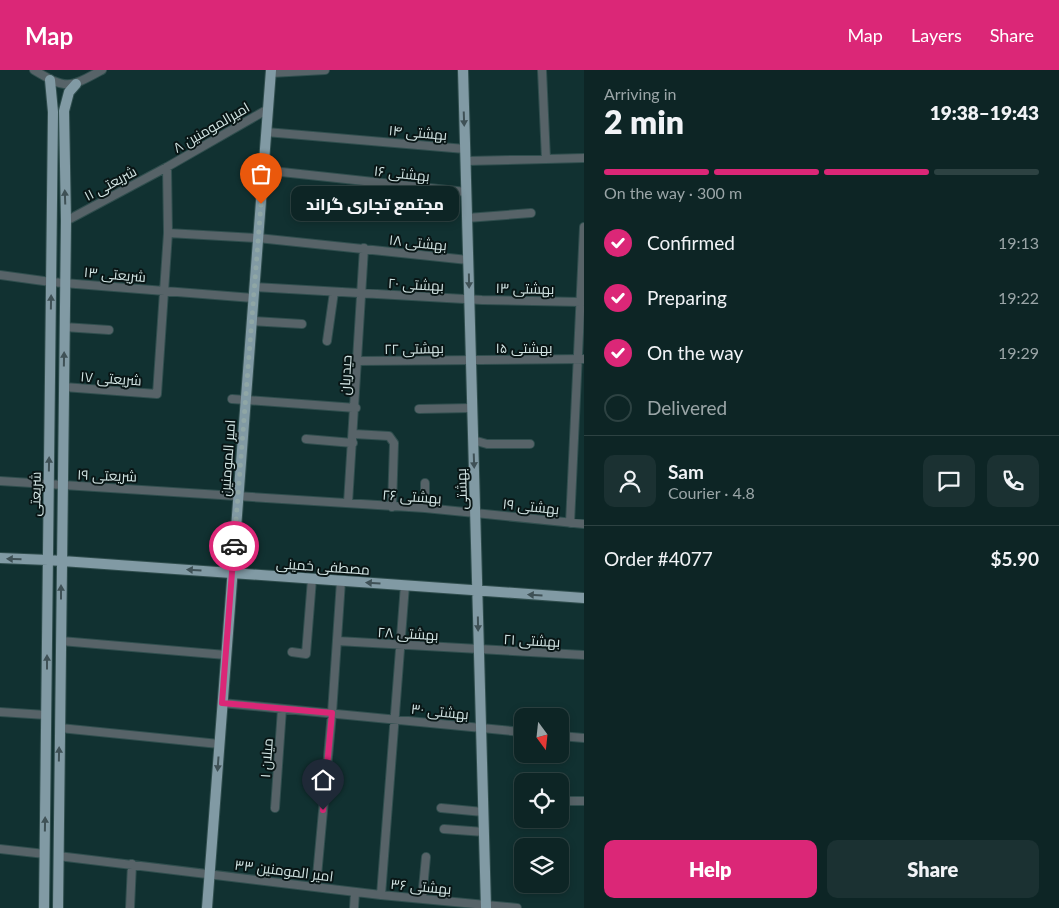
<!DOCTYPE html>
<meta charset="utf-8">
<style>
:root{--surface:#0d2525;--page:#1b3132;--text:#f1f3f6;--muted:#9aa5a7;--line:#2d4242;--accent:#db2777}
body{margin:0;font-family:Lato,Cairo,sans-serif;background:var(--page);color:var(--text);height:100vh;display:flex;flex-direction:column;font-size:19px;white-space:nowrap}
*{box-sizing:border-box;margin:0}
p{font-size:16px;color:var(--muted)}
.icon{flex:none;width:28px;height:28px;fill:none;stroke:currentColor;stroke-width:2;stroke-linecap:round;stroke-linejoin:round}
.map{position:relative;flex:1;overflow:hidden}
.details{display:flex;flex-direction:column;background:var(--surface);width:475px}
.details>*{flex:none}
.needle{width:32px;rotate:165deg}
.buttons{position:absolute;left:514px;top:638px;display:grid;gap:10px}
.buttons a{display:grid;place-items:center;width:55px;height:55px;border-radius:10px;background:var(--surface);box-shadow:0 2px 8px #0003,0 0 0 1px var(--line);font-size:25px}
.pin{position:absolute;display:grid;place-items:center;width:42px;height:42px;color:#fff;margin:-51px -21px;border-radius:50% 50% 50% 0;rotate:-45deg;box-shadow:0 0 5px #0007}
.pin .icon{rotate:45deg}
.courier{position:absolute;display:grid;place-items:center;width:50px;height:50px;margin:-25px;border:4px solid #db2777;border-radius:50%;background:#fff;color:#222;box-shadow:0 1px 6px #0007}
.bubble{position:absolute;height:35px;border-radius:10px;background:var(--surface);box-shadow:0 2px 8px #0003,0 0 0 1px var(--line);font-size:16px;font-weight:800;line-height:35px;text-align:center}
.headline em{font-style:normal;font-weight:800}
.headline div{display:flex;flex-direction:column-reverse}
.headline{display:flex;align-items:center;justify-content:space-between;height:85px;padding:0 20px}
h1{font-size:32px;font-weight:800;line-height:38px}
.bar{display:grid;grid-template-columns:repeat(4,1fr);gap:8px 5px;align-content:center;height:60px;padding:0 20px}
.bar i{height:6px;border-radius:4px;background:var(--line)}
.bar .current{background:var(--accent)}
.bar p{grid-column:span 4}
.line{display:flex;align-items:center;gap:12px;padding:0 20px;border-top:1px solid var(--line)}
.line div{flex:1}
.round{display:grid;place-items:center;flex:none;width:52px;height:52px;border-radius:10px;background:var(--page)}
ol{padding:0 20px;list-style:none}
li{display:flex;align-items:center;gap:15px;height:55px}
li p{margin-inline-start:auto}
li .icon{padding:5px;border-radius:50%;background:var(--accent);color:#fff;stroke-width:4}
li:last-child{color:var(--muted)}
li i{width:28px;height:28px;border:2px solid var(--line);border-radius:50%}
.primary-button{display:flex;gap:10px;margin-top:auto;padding:10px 20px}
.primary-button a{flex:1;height:58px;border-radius:10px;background:var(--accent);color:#fff;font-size:20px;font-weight:800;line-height:58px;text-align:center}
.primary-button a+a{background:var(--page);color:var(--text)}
header{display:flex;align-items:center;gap:30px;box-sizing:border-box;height:70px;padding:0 25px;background:var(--accent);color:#fff}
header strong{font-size:24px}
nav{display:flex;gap:28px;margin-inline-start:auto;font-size:18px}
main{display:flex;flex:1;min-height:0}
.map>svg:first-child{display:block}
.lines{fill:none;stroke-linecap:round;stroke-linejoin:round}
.minor-casing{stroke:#304e4e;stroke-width:10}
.major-casing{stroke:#304e4e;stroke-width:12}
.minor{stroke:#576368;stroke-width:8}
.major{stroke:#819aa4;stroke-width:10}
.oneway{fill:#3f5156}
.done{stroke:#8fa6a5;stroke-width:5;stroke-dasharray:0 9}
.route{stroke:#db2777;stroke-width:6}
.labels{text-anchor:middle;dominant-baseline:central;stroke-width:4;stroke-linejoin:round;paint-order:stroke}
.street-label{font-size:14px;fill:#d3e5e4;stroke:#091616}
</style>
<header>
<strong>Map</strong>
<nav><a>Map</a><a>Layers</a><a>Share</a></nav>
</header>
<main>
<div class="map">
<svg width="584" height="838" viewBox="0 0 584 838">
<rect width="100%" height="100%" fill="#113131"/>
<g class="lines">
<!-- minor casing -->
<g class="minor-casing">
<path id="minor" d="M34,0C67,20 69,18 102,0
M542,0L546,89
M271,3L325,0
M266,62L465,79
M466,91L584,88
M263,100L466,122
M467,148L531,143
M66,151L167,97L268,39
M168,163L258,168L468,190
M0,205L51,212L253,228
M254,217L482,230L581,232
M252,251L302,254
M64,257L109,260
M327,271L334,222
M358,291L584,289
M64,317L157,324L168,163L167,97
M232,329L356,338
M419,339L472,338
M354,364L389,366L394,373L392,437
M306,369L353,373
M473,370L487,374H530
M0,411L425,438L584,454
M425,413V438
M348,433L364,178
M570,453L584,157
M61,571L226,585
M337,571L584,585
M292,582L306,584L312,509
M222,633L522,662
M0,642L46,645
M60,658L219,674
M560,666L584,668
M566,731H584
M275,738L282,639
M441,738L483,742
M444,759L484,762
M0,779L45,784
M58,786L381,825L517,838
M316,817L332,643L341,511
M381,825L405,515
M422,829L426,787
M130,838L132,794
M354,838L355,822"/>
</g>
<!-- major casing -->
<g class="major-casing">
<path id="major" d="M463,0L486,838
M0,488L48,490L584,528
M44,838L53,42L50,10
M58,838L66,151L64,41L69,22L76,14
M207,838L271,0"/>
</g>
<!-- minor -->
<use href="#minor" class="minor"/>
<!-- major -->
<use href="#major" class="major"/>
</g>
<!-- one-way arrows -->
<defs><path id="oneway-solid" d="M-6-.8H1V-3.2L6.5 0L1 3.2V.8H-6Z" transform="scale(1.25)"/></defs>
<g class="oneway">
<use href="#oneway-solid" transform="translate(464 49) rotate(88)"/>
<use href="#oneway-solid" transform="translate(65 127) rotate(-92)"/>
<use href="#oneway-solid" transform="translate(469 211) rotate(89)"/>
<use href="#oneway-solid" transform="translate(51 232) rotate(-89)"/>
<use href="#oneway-solid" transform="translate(64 289) rotate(-89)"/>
<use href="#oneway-solid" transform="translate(474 391) rotate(88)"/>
<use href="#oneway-solid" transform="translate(49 394) rotate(-89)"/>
<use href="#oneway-solid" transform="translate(14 489) rotate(-178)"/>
<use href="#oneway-solid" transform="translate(194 500) rotate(-176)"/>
<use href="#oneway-solid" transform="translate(373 513) rotate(-176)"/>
<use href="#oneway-solid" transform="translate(61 522) rotate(-90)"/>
<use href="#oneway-solid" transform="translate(535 525) rotate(-177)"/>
<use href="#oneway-solid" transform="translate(478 554) rotate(89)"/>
<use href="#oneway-solid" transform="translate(47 592) rotate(-90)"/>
<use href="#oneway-solid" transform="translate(59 684) rotate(-89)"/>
<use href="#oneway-solid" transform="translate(218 694) rotate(94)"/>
<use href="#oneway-solid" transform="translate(45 754) rotate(-89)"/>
</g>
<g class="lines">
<!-- done -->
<path class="done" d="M234,476L261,134"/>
<!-- route -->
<path class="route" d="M234,476L222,633L332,643L323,740"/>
</g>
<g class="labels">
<!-- street labels -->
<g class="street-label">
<text transform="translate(211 57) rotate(-30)">امیرالمومنین ۸</text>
<text transform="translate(418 62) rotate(5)">بهشتی ۱۴</text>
<text transform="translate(402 103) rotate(6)">بهشتی ۱۶</text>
<text transform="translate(110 113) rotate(-28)">شریعتی ۱۱</text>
<text transform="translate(418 172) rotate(6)">بهشتی ۱۸</text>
<text transform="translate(115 204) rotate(5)">شریعتی ۱۳</text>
<text transform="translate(416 214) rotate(3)">بهشتی ۲۰</text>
<text transform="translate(525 218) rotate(1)">بهشتی ۱۳</text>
<text x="524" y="277">بهشتی ۱۵</text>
<text transform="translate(414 278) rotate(-1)">بهشتی ۲۲</text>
<text transform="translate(345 305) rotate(-87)">حیدریان</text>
<text transform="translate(111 308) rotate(4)">شریعتی ۱۷</text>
<text transform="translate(227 388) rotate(-86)">امیر المومنین</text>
<text transform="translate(107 405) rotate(2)">شریعتی ۱۹</text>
<text transform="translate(461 419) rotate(-92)">بهشتی</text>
<text transform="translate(35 424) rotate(-89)">شریعتی</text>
<text transform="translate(412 426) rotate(4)">بهشتی ۲۶</text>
<text transform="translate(531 436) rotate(6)">بهشتی ۱۹</text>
<text transform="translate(323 496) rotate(4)">مصطفی خمینی</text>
<text transform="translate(408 563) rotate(3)">بهشتی ۲۸</text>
<text transform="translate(532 570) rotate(3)">بهشتی ۲۱</text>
<text transform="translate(440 641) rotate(6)">بهشتی ۳۰</text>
<text transform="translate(266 688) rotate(-86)">میلان ۱</text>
<text transform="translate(284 800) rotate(7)">امیر المومنین ۳۳</text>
<text transform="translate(421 816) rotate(5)">بهشتی ۳۶</text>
</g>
</g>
</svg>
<div class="buttons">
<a><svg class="needle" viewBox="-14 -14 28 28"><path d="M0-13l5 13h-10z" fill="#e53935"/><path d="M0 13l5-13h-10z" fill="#9aa5a7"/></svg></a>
<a><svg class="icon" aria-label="locate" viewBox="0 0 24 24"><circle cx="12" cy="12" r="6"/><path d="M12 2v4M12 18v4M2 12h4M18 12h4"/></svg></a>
<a><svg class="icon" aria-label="layers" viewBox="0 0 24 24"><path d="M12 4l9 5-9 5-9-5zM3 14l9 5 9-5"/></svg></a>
</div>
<div class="pin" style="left:261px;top:134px;background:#ea580c"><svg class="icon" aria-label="bag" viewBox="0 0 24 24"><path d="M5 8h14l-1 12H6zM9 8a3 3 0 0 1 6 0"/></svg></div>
<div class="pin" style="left:323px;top:740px;background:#1f2937"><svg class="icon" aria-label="home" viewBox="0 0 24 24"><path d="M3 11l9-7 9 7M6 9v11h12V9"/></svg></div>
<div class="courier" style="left:234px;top:476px"><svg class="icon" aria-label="car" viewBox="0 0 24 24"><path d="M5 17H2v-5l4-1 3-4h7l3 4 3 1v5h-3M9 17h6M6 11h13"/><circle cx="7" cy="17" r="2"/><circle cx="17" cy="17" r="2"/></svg></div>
<div class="bubble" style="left:291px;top:116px;width:168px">مجتمع تجاری گراند</div>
</div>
<section class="details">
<div class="headline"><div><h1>2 min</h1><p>Arriving in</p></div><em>19:38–19:43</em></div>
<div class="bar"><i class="current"></i><i class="current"></i><i class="current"></i><i></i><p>On the way · 300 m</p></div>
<ol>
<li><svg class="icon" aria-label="check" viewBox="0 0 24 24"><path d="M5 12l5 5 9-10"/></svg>Confirmed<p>19:13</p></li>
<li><svg class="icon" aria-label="check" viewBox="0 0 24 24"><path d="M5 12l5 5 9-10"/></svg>Preparing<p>19:22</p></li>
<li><svg class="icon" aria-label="check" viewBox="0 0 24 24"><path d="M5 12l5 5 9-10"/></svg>On the way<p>19:29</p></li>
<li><i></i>Delivered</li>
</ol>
<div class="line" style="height:90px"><a class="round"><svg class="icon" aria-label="person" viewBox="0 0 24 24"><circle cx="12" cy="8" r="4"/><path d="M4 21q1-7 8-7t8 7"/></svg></a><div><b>Sam</b><p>Courier · 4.8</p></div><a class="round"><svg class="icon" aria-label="chat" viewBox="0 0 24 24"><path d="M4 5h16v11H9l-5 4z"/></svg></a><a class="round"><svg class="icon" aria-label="phone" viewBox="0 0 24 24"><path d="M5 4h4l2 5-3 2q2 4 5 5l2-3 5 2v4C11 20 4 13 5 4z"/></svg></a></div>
<div class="line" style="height:65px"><div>Order #4077</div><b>$5.90</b></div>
<div class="primary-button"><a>Help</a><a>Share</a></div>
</section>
</main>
